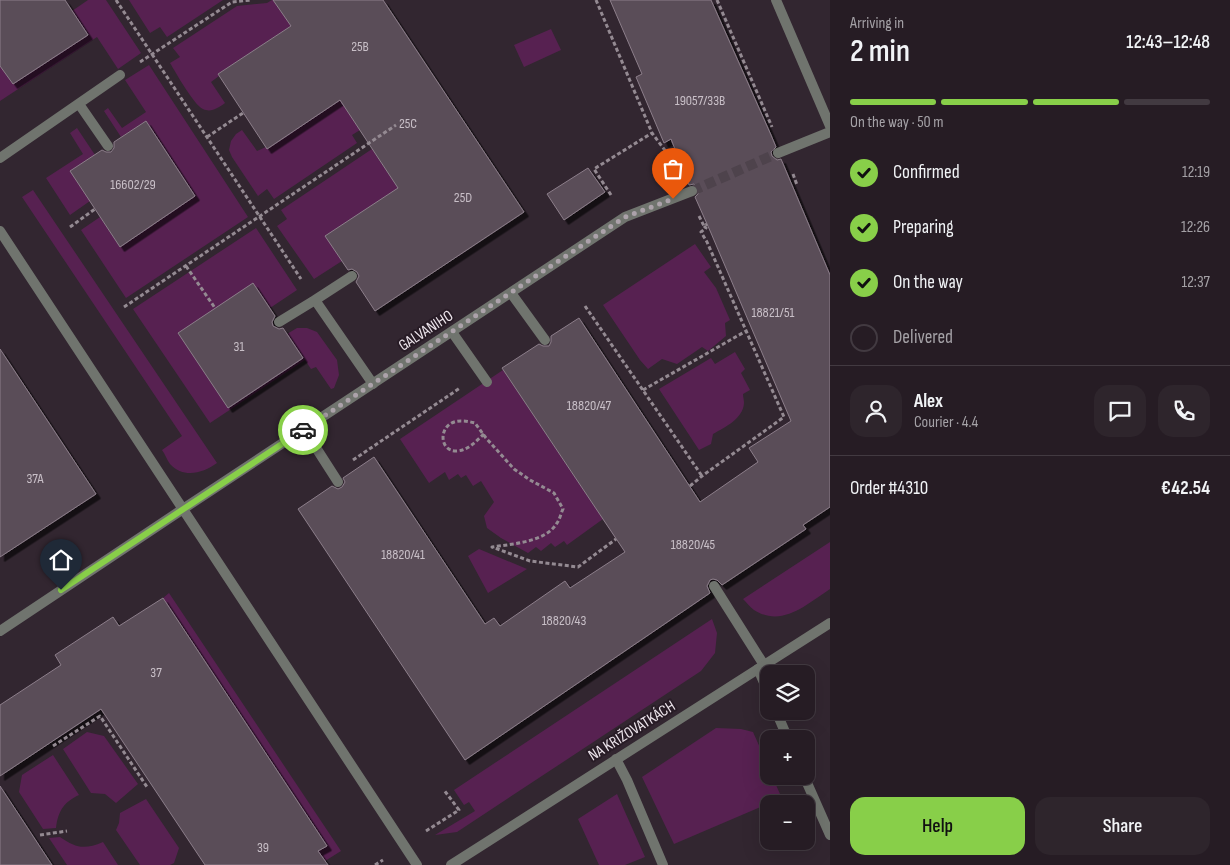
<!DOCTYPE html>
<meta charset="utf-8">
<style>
:root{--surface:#261c24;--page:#2e252c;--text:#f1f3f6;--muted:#a4a1a6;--line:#423a41;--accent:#88cf49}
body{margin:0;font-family:"Sofia Sans Condensed",sans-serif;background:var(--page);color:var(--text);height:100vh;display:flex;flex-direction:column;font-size:19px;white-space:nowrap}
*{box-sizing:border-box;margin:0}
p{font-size:16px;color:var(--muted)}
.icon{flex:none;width:28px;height:28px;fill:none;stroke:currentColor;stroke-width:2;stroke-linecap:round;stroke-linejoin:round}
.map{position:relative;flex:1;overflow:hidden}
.side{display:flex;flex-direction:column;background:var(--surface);width:400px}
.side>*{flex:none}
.tools{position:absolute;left:760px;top:665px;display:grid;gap:10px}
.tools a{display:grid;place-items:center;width:55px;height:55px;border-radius:10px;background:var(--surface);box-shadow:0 5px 20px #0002,0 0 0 1px var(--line);font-size:25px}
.pin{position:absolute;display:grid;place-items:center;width:42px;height:42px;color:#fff;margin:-51px -21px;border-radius:50% 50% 50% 0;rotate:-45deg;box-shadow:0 0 5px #0007}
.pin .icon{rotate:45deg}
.courier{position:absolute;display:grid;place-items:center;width:50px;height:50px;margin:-25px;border:4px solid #88cf49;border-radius:50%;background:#fff;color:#222;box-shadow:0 1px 6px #0007}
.headline em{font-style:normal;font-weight:600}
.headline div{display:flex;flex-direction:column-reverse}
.headline{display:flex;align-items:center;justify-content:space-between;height:85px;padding:0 20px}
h1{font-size:32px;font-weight:600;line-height:38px}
.bar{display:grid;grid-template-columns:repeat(4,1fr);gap:8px 5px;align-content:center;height:60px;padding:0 20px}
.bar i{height:6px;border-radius:4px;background:var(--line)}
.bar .current{background:var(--accent)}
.bar p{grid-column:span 4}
.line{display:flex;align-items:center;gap:12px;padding:0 20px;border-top:1px solid var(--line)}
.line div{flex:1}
.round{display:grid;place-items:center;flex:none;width:52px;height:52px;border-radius:15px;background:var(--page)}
ol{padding:0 20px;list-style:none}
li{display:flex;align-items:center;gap:15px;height:55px}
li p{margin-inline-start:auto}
li .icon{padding:5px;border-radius:50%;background:var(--accent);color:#111;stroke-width:4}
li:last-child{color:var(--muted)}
li i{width:28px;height:28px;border:2px solid var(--line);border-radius:50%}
.action{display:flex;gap:10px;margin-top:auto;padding:10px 20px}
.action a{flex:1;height:58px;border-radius:15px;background:var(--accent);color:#111;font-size:20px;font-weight:600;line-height:58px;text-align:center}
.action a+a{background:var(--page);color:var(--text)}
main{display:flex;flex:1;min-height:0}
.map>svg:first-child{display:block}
.green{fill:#572151}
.building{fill:#5a4d58;stroke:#8c7e8a;filter:url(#shadow)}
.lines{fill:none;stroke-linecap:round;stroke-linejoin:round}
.street-tunnel{stroke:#4e434c;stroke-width:10;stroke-dasharray:10 5;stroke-linecap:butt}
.path{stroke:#948a92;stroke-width:3;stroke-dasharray:4 2.5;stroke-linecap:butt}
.lane{stroke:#70746e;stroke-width:10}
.street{stroke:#70746e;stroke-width:10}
.done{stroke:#aca2aa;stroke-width:5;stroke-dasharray:0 9}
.route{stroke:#88cf49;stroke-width:6}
.labels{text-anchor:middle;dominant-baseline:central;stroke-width:4;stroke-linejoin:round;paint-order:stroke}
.number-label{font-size:14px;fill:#c8bfc7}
.street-label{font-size:16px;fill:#ede5ec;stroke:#281c26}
</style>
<main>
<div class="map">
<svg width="830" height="865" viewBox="0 0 830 865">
<defs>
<filter id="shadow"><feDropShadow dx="4.5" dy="4.5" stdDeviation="0" flood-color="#0009"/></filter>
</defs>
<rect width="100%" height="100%" fill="#322630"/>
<!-- green -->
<path class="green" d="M88,0H106L141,53L118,69L97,37L0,101V66L13,84L88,35L72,11Z
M129,0H223L167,37L160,27L150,33Z
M272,0H273L291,26L218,74L219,76L211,82L225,103C218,108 211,113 203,109C194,105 176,73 170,63L180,57L173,48L237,6L267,3Z
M551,29L561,50L524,67L514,45Z
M149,65L248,217L126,298L81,230L100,217L120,247L195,196L146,121L121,137L104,111L108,108L122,128L146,112L125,80Z
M340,100L360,130L352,135L357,143L274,199L267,189L258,196L232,157L229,150L231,141L236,134L242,130L257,151L266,147L267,149Z
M77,128L95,155L90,201L70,215L46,178L83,154L70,133Z
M372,149L398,188L326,236L342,261L314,279L277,226L287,219L281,210Z
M33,190L217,463C203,473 184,479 170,464C167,460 165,454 162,450L182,436L22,197Z
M256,228L297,290L270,308L253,284L178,333L228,408L303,358L287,334L297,328H307L317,332L337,360L339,375L334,388L331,389L316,367L311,369L305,360L210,423L133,309Z
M695,244L711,267L704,272L716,288L730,320L725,323L726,336L708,351L702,347L677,364L662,359L648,369L640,360L603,305Z
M735,352L745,369L741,373L750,390L743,394C743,397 744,400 744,403C743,419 725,427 713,434L711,444L699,450L659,389L711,358L715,364Z
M503,370L603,519L567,545L564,541L555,547L551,543L541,551L536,547L528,553L501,538L487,528L484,516L494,502L481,481L473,486L466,475L461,478L458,474L449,480L445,472L429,483L400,439Z
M830,542V589C807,604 782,628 754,610C750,607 746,602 743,599Z
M479,549L527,569L488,593L468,556Z
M169,593L341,851L325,861L318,851L327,846L163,598Z
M712,619L717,633L715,653L701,671L457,832L435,835L475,811L469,802L464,805L454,790Z
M716,728L741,729L753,732L769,768V776H772L784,803L779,804L777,800L674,844L642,777Z
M87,732L104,736L138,784L116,803L105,794L91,793L63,749Z
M53,755L79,795C64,802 58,811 56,828L43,829L19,792L22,775Z
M617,794L645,857L625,865H599L578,819Z
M146,799L179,848L174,863L170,865H140L116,830L119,823L120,813Z
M60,837C76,848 84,850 103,842L118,865H67L49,838Z"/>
<!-- building -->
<path class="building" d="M0,0H65L88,35L13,84L0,66Z
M273,0H383L524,212L375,311L356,282L359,276L357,272L352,269L348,270L325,236L398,188L340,100L267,149L218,74L291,26Z
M610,0H711L771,135L776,147L771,152L772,156L777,160L781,159L830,275V507L803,525L806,529L722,585L717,580L713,579L710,580L707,586L710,593L465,760L298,509L332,486L338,489L342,487L345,482L343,478L374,457L485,624L494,618L500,626L565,581L570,588L625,552L502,368L539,344L543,346H549L551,342V336L579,318L700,502L758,462L749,448L791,421L711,233L695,197L699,193L698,188L694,184L689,185L671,139L664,143L636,77L642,74Z
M146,121L195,196L120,247L70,171L102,150L106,152H111L114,148V142Z
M588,168L605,192L564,220L547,194Z
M253,283L275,316L272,322L273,326L279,329L283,328L303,358L228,408L178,333Z
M0,349L96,494L0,557Z
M163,598L327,846L318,851L328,865H205L101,709L0,776V705L61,665L55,655L113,617L119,626Z
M0,786L52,865H0Z"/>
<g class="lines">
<!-- street-tunnel -->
<path class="street-tunnel" d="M692,191L778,153"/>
<!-- path -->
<path class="path" d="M116,0L301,279
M596,0L652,133L679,169
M717,0L772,127
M140,62L232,2L251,0
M207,137L243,113
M793,174L797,185
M611,195L594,169L652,133
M699,216L704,226L707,224
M70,227L95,209
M186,266L215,308
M585,306L702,476
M124,307L396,125
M643,390L746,331
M484,434C476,441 469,450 457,451C437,452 438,419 463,421C467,421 471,422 475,423L486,438L514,469L530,480L554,493L563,509C561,513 560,519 557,523C546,542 512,544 492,547L530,561L578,567L616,539
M353,460L460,388
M690,486L702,476L784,417L707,242L701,232L706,228L704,226
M53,746L100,716L147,787
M426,831L459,810L444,790
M40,835L67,831
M375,865L383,860"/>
<!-- lane -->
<path class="lane" d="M776,0L830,126
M79,104L108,146
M0,158L120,75
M511,293L545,340
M315,300L352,276
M279,322L315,300L373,384
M452,332L487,382
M304,429L338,482
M714,586L764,665
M758,669L769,694
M776,711L788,739
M616,759L627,780L663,865
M804,776L830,835"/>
<!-- street -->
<path class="street" d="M778,153L830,132
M0,231L417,865
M0,631L183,509L625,217L692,191
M451,865L830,623"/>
</g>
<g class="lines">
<!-- done -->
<path class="done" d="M303,430L625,217L673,199"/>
<!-- route -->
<path class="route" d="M61,590L303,430"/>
</g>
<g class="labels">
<!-- number labels -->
<g class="number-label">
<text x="360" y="46">25B</text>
<text x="700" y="100">19057/33B</text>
<text x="408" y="123">25C</text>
<text x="133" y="184">16602/29</text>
<text x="463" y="197">25D</text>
<text x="773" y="312">18821/51</text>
<text x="239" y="346">31</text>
<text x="589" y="405">18820/47</text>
<text x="35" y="478">37A</text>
<text x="693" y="544">18820/45</text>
<text x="403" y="554">18820/41</text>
<text x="564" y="620">18820/43</text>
<text x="156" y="672">37</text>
<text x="263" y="847">39</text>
</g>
<!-- street labels -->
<g class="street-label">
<text transform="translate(426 331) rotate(-33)">GALVANIHO</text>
<text transform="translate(632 731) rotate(-32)">NA KRIŽOVATKÁCH</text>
</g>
</g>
</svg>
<div class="tools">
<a><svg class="icon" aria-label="layers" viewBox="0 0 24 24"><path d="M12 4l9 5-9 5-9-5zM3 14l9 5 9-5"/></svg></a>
<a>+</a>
<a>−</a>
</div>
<div class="pin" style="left:673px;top:199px;background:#ea580c"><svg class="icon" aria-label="bag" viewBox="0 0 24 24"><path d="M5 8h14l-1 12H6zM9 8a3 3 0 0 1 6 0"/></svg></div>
<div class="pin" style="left:61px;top:590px;background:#1f2937"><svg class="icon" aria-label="home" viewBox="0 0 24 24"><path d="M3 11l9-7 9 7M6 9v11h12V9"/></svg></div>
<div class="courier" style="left:303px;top:430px"><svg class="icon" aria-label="car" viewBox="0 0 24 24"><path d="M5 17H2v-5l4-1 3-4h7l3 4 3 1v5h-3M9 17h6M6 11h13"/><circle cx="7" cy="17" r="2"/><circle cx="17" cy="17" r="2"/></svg></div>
</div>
<section class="side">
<div class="headline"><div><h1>2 min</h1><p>Arriving in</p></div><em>12:43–12:48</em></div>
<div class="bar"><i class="current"></i><i class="current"></i><i class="current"></i><i></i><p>On the way · 50 m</p></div>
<ol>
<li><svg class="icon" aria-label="check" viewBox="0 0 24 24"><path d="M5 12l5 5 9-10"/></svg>Confirmed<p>12:19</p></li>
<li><svg class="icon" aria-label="check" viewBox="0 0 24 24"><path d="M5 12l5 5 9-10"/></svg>Preparing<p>12:26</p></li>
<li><svg class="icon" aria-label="check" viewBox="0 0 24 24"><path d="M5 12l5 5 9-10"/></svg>On the way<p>12:37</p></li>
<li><i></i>Delivered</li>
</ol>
<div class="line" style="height:90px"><a class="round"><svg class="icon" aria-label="person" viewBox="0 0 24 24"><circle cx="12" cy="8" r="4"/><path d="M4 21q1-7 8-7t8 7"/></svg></a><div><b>Alex</b><p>Courier · 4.4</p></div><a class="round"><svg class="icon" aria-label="chat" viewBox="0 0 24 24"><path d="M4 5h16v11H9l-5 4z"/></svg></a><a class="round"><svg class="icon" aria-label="phone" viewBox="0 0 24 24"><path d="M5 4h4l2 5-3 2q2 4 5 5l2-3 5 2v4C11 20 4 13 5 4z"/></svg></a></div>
<div class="line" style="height:65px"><div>Order #4310</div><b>€42.54</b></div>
<div class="action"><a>Help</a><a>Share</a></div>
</section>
</main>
